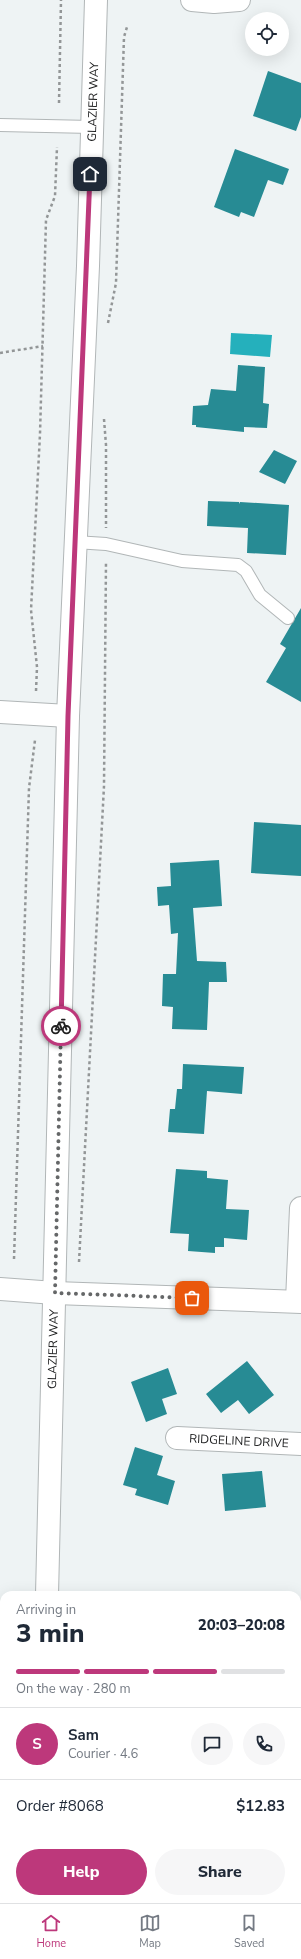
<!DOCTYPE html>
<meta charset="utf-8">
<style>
:root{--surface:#fff;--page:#f6f6f7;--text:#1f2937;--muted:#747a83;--line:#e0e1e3;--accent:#bd387b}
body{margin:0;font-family:"Nunito Sans",sans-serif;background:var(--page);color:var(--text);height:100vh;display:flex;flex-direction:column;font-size:15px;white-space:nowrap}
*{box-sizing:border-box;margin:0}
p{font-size:13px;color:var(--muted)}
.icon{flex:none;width:22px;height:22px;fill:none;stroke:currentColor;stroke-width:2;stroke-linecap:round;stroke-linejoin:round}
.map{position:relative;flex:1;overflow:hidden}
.sheet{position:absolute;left:0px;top:1591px;width:301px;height:312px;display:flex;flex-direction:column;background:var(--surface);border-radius:12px 12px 0 0;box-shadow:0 4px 16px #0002}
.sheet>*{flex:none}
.tools{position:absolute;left:245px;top:12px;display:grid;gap:8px}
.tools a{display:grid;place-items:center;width:44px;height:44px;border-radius:50%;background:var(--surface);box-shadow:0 4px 16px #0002;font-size:20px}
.pin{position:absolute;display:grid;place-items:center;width:34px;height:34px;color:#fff;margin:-17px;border-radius:8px;box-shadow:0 2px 6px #0006}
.courier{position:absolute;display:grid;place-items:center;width:40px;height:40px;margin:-20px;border:3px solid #bd387b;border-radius:50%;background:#fff;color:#222;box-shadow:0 1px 5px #0007}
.headline em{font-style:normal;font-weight:800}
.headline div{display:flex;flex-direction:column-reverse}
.headline{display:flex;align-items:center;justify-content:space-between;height:68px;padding:0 16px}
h1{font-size:26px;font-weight:800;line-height:30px}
.bar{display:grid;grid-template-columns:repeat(4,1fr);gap:6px 4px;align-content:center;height:48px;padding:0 16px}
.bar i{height:5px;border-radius:3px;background:var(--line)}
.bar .active{background:var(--accent)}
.bar p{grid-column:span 4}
.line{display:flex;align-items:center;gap:10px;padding:0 16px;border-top:1px solid var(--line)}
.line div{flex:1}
.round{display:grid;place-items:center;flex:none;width:42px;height:42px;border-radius:21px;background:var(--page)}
.button{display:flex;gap:8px;margin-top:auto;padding:8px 16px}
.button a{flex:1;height:46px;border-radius:24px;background:var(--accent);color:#fff;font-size:16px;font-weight:800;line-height:46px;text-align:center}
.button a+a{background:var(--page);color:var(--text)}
.dock{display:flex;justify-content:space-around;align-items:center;height:56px;border-top:1px solid var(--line);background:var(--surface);font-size:11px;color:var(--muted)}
.dock a{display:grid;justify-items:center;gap:2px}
.dock .active{color:var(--accent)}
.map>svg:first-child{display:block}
.green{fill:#79d5de}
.water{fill:#25b0bc}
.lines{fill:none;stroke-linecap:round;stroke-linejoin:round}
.stream{stroke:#25b0bc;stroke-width:6}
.building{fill:#278b94}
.service-casing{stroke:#b1b6b7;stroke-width:14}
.minor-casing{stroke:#b1b6b7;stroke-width:24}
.tertiary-casing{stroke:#b1b6b7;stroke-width:24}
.path{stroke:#939697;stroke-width:2.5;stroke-dasharray:3 3;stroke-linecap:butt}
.service{stroke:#fff;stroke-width:12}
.minor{stroke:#fff;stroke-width:22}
.tertiary{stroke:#fff;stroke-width:22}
.done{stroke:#656768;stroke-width:4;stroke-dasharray:0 7.2}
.route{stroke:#bd387b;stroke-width:5}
.labels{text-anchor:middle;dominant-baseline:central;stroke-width:3.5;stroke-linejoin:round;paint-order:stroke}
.street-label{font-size:12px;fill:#1b1c1d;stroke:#fff}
</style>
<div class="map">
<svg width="301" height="1903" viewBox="0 0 301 1903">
<rect width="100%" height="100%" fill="#eef3f4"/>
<!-- green -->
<path class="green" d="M0,1757L4,1758V1899H26L25,1903H0Z"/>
<!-- water -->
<path class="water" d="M231,333L272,335L270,357L230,354Z"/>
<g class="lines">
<!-- stream -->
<path class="stream" d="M151,1901L153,1903"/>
</g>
<!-- building -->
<path class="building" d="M268,71L301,83V117L296,131L253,116Z
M235,149L289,169L283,185L268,180L254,217L241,212L239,217L214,207Z
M238,365L265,367L263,403L269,404L267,428L244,427V432L196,427V425H192L193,406L208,405L211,389L236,391Z
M274,450L297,461L285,484L259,472Z
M208,501L239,502V504L240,502L289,505L286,555L247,553L248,528L207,526Z
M301,608V702L266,682L286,648L280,644Z
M254,822L301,825V876L251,873Z
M219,860L222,906L193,908L197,961L226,962L227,982H209L207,1030L172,1029L173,1007L162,1006L163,974H176L178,933L171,934L169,905L158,906L157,887L171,886L170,863Z
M183,1064L244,1067L242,1094L207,1091L204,1134L168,1132L170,1109H175L177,1089H182Z
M176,1169L207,1171V1178L228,1180L226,1209L249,1210L247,1240L224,1238V1247H215V1253L188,1251L189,1234L170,1233Z
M247,1361L274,1395L249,1414L238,1400L221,1413L206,1394Z
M168,1368L177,1394L162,1399L167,1414L146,1422L131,1382Z
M135,1447L163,1456L157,1475L175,1481L168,1505L135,1495L137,1489L123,1485Z
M262,1471L266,1507L225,1511L222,1474Z"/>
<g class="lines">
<!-- service casing -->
<g class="service-casing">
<path id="service" d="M0,125L92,127
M75,542L106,544L182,561L238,565L246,571L260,595L288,618"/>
</g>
<!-- minor casing -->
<g class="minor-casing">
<g id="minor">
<path d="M192,0L214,2L239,0"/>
<path d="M0,712L68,716"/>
<path d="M55,1293L301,1302"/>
<path d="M297,1301L301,1208"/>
<path id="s1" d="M177,1438L301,1444"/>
</g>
</g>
<!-- tertiary casing -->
<g class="tertiary-casing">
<g id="tertiary">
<path d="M0,1289L55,1293"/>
<path id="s2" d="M47,1595L68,716L88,266L96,0"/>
<path d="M110,1899L111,1903"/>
</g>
</g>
<!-- path -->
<path class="path" d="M59,103L61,0
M108,323L116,283L124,37L127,27
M0,353L43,346
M104,419L106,445V528
M36,691L37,667L31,610L40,434L46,220L55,196L57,147
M14,1259L29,788L35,740
M79,1262L104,786L106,561"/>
<!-- service -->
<use href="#service" class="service"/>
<!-- minor -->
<use href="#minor" class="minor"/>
<!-- tertiary -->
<use href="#tertiary" class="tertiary"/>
</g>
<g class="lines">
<!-- done -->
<path class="done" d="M61,1026L55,1293L192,1298"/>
<!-- route -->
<path class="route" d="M61,1026L68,716L90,174"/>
</g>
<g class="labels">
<!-- street labels -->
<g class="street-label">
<text stroke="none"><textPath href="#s2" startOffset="1494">GLAZIER WAY</textPath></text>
<text stroke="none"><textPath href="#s2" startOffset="246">GLAZIER WAY</textPath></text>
<text stroke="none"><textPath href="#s1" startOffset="62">RIDGELINE DRIVE</textPath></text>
</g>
</g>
</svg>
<div class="tools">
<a><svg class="icon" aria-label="locate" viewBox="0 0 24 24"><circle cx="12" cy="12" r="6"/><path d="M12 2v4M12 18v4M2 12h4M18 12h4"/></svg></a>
</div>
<div class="pin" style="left:192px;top:1298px;background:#ea580c"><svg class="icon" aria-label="bag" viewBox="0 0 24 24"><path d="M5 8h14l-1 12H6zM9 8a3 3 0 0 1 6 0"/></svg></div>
<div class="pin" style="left:90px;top:174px;background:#1f2937"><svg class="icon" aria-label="home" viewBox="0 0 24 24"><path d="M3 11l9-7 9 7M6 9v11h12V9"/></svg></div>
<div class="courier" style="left:61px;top:1026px"><svg class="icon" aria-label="bike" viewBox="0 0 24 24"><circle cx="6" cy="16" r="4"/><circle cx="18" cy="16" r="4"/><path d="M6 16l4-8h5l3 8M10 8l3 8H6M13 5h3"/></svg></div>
<section class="sheet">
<div class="headline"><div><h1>3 min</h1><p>Arriving in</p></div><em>20:03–20:08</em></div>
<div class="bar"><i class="active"></i><i class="active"></i><i class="active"></i><i></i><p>On the way · 280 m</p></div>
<div class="line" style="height:72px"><b class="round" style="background:var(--accent);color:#fff">S</b><div><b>Sam</b><p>Courier · 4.6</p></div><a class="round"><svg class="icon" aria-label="chat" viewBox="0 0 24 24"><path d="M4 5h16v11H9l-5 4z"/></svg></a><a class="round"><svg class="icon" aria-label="phone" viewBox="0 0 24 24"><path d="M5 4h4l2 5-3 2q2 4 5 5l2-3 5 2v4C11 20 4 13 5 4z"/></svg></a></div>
<div class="line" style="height:52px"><div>Order #8068</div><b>$12.83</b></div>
<div class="button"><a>Help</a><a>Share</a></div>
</section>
</div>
<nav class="dock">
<a class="active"><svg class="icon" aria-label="home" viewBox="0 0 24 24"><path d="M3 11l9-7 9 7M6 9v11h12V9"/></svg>Home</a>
<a><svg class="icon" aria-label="map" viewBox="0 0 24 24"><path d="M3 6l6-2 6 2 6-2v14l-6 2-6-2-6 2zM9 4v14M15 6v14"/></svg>Map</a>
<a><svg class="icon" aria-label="saved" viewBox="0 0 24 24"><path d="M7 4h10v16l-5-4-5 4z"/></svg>Saved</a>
</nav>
